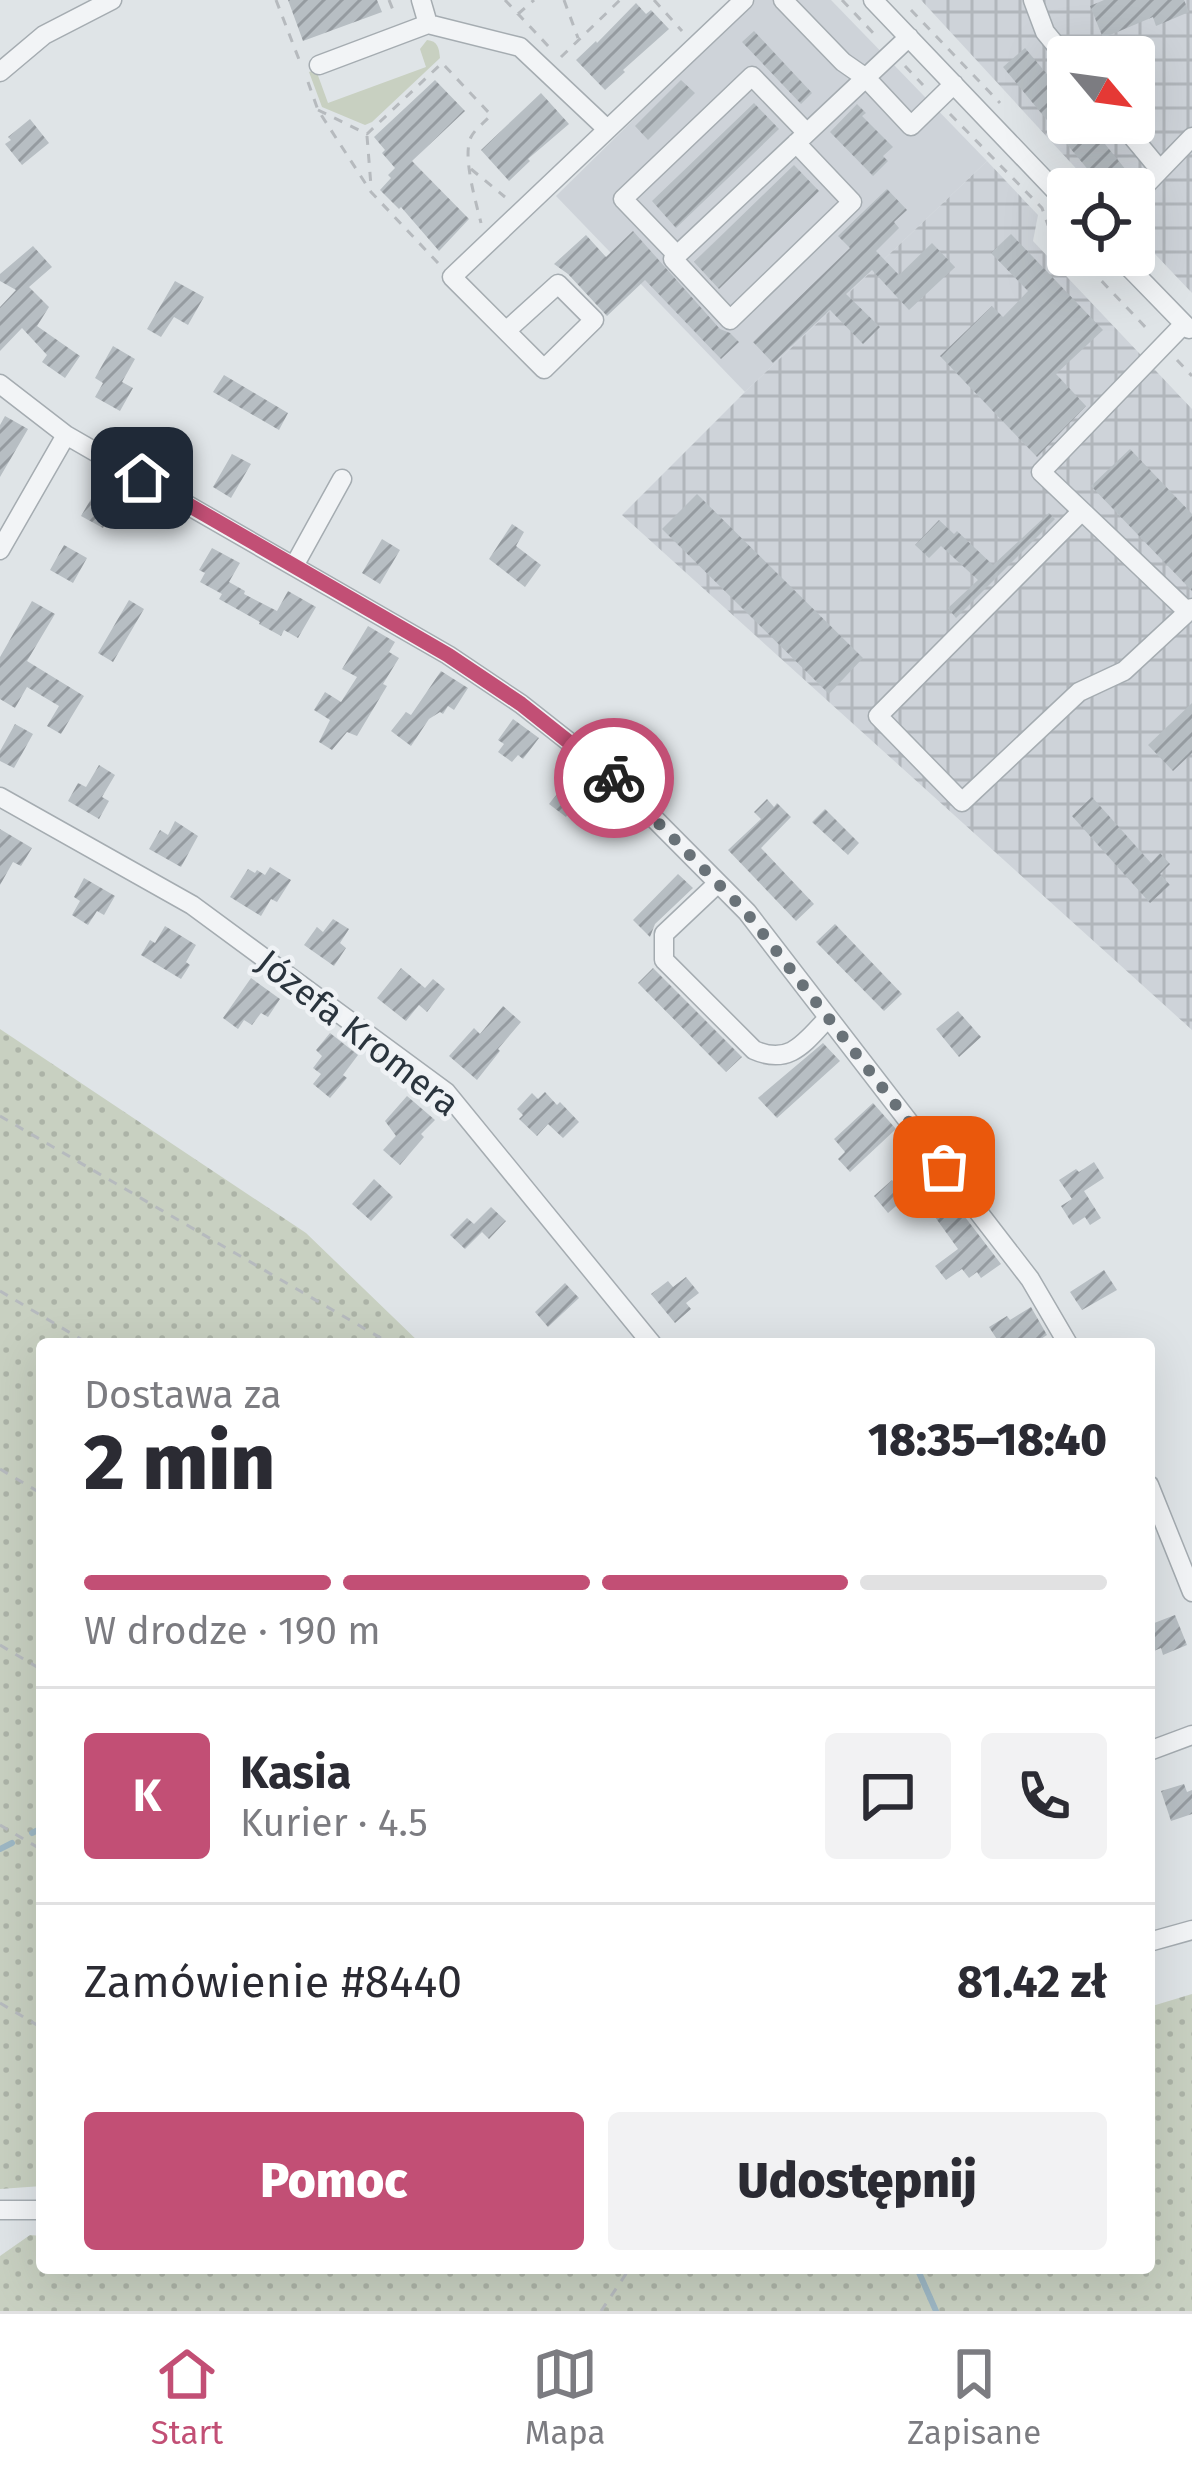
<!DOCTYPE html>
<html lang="pl">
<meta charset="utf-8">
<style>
:root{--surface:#fff;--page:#f2f2f3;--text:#2b2b33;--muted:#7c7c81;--line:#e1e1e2;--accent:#c24f75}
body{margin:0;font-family:"Fira Sans",sans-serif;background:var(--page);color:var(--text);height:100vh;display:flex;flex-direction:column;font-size:45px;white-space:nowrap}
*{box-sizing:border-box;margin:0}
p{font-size:39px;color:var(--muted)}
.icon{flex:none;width:66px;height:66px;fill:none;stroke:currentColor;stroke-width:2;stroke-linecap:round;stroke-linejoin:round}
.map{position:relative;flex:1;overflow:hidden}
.sheet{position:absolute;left:36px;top:1338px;width:1119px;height:936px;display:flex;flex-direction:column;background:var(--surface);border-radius:12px;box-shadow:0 12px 48px #0002}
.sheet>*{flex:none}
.needle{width:78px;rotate:119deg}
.buttons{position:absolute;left:1047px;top:36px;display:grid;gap:24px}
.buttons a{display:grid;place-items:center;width:108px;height:108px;border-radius:12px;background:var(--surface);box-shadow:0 12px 48px #0002;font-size:60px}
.pin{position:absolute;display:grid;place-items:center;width:102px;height:102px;color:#fff;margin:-51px;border-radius:24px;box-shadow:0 6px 18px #0006}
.courier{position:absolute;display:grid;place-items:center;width:120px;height:120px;margin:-60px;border:9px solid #c24f75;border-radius:50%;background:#fff;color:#222;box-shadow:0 3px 15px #0007}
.overview em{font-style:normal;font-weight:800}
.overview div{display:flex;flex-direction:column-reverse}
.overview{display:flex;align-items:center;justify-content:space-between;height:204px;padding:0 48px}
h1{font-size:78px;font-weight:800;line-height:90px}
.bar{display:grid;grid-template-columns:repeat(4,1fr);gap:18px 12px;align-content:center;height:144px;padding:0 48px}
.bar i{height:15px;border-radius:9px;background:var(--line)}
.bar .on{background:var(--accent)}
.bar p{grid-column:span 4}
.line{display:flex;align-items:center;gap:30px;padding:0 48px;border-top:3px solid var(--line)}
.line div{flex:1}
.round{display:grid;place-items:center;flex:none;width:126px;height:126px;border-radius:12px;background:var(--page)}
.action{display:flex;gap:24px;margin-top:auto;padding:24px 48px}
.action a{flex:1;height:138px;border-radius:12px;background:var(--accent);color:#fff;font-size:48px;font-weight:800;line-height:138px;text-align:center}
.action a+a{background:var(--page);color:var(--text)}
.tab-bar{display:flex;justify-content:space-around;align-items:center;height:168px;border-top:3px solid var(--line);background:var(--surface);font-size:33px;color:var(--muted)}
.tab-bar a{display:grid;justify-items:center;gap:6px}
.tab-bar .on{color:var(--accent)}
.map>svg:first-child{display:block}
.built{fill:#ced3d9}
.industrial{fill:url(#industrial-grid);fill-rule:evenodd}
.grass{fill:#c8d0c1}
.garden{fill:url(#garden-dots)}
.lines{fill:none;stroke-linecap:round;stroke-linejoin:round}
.stream{stroke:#9db7c4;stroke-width:6}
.building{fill:url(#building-hatch)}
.minor-casing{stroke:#a5acb1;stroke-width:21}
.path{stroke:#b6babe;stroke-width:3;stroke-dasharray:9 9;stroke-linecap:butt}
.minor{stroke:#f2f4f6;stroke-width:18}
.done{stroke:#697278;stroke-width:12;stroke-dasharray:0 21.6}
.route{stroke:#c24f75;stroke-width:15}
.labels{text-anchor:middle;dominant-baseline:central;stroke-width:9;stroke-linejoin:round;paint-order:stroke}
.street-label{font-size:36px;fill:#2a343d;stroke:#eff2f5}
</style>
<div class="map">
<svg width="1192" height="2311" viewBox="0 0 1192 2311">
<defs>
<pattern id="industrial-grid" width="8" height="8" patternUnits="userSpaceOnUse" patternTransform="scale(3)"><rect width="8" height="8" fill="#ced3d9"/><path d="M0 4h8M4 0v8" fill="none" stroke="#b1b6bb"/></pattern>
<pattern id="garden-dots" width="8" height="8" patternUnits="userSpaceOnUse" patternTransform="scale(3)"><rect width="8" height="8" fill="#c8d0c1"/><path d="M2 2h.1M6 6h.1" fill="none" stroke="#acb3a7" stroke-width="1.8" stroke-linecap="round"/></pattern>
<pattern id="building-hatch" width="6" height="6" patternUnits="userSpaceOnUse" patternTransform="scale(3)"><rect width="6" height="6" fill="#b7bec3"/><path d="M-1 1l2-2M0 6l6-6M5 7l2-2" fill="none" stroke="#959ba0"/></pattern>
</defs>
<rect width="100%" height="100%" fill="#dfe4e7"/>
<!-- built -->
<path class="built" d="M755,0H831L987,161L745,392L556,196Z"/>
<!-- industrial -->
<path class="industrial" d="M921,0H1192V293L1134,232V189H1095ZM1068,57H1134V123H1068Z
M987,161L1038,215L1033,241L1192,409V1030L622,515L745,392Z"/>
<!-- grass -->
<path class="grass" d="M427,40C438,41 439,48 440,58L372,122L365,125L322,107L309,72L316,70L328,103L426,67L420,49Z"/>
<!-- garden -->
<path class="garden" d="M0,1029L306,1233L421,1344H42V2186L0,2189Z
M1192,1994V2311H0V2256L30,2235L42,2236V2268H1149V2007Z"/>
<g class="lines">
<!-- stream -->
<path class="stream" d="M32,1833L42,1828
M0,1849L12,1843
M917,2268L936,2311"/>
</g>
<!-- building -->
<path class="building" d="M288,0H377L382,12L303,41Z
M1104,0H1184L1189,12L1156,26L1153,17L1103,38L1090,6Z
M636,3L646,14L651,10L669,29L623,70L625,72L605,90L576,60L596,41L597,43Z
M754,31L812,93L801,104L742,42Z
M1025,48L1068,99V123H1088L1126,170L1104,189L1003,67Z
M435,80L465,111L412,161L469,219L439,251L401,207L399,209L380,190L391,178L388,175L395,168L382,153L385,150L374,137Z
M681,80L695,93L648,140L635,126Z
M541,93L569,124L528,159L530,161L509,181L481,150Z
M754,103L779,129L676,228L652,201Z
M857,104L866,113L862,116L893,147L883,156L888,161L873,176L830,132Z
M30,119L49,143L22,165L5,144L11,140L8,137Z
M794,165L819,191L719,289L694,262Z
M887,189L907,210L894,222L899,228L876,251L899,275L932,243L955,267L909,310L872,270L846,294L880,327L863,344L830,310L773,363L753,342L850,248L838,236Z
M633,231L720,329L730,333L739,342L721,359L645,280L607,316L568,274L554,264L586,235L606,257Z
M1011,234L1103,330L1056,374L1086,406L1037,457L940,356L992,306L1003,317L1028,291L991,253Z
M33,246L52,267L29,287L49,307L37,326L80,356L65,378L42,362L47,355L22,328L0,351V307L16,290L0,281V274Z
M175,281L204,297L188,325L174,317L161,337L147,329Z
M113,346L135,359L122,382L133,388L120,411L95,397L103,383L95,378Z
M224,375L288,413L279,430L213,392Z
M5,416L28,429L0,477V425Z
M1130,449L1192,514V591L1091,486Z
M232,454L251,464L231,498L213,487Z
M98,487L119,500L103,528L81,516Z
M697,494L863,658L829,694L662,529Z
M1049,513L1055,519L956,618L948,608L978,580L941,546L929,558L915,545L939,520L954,534L957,531L993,565Z
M512,524L524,532L516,546L541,565L525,587L489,559Z
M382,539L400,550L380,584L362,573Z
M64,545L87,558L73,583L50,570Z
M212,548L240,563L229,582L245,591L244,594L277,611L288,591L316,607L298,638L284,630L281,636L259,624L260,622L219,599L222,594L200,582L205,573L199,570Z
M129,600L144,609L113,662L98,653Z
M32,601L55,614L27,661L84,696L61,734L47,726L59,706L27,687L15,708L0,699V657Z
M368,626L395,642L389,652L399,658L383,684L387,686L357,736L347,732L332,750L319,742L330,720L314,710L325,692L341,702L357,677L342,669Z
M441,671L468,688L454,710L448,706L443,714L440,712L429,719L411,746L391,731L406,712L411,715Z
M1192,703V753L1173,771L1148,745Z
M513,719L539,738L523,759L518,755L512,762L498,752L504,744L498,740Z
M15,724L33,734L14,768L0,761V751Z
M99,765L115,775L102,797L109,801L99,819L68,801L78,783L86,787Z
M581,773L606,793L589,813L584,809L578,817L570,811L566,817L549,804L562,788L566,791Z
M1092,797L1151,863L1160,853L1170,864L1160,874L1170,885L1150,903L1072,816Z
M767,799L774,807L777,803L791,817L761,848L814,904L796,921L728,850L761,819L754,812Z
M825,809L859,843L848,855L812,822Z
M175,821L198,836L181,867L149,849L160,830L168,835Z
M0,829L32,848L21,866L13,862L0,885Z
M270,867L291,880L277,902L271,899L261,916L230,897L248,869L255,873L257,870L265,875Z
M678,874L693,888L655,924L650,937L633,920Z
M84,878L115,896L104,915L97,911L88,925L72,915L80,901L74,897Z
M333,919L349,929L340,943L346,948L334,966L304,945L317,927L323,932Z
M835,924L902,994L884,1011L816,942Z
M165,926L196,945L186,962L190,965L181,979L141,955L150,940L155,943Z
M401,968L425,988L433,979L445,989L427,1012L419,1005L406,1021L377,998Z
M653,968L742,1057L726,1072L638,983Z
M251,978L280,999L268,1017L261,1013L252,1025L244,1020L238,1029L223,1018Z
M503,1006L521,1022L498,1049L500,1051L477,1080L449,1056L474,1028L480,1034Z
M958,1011L981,1037L959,1057L936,1029Z
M330,1033L358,1055L343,1075L347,1078L330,1098L313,1084L321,1074L313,1068L322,1056L316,1050Z
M823,1043L840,1061L777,1118L758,1098Z
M545,1092L557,1105L560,1102L579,1122L563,1138L548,1124L537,1136L519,1119L523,1115L517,1109L532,1093L538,1099Z
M407,1096L435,1120L421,1134L424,1137L400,1165L383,1150L396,1136L385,1121Z
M873,1103L896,1129L850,1172L838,1159L845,1152L834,1139Z
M1094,1162L1104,1178L1084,1191L1101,1218L1090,1225L1085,1217L1073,1225L1061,1206L1072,1199L1059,1180L1076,1169L1079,1172Z
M929,1170L1001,1264L981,1278L977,1272L969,1278L962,1269L946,1280L935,1266L958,1249L930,1210L922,1217L918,1211L913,1214L903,1200L888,1213L874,1196L892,1180L902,1192Z
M374,1179L393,1197L371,1221L352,1204Z
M491,1207L506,1221L489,1239L482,1232L465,1249L450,1235L467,1218L474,1224Z
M1104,1270L1117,1290L1082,1310L1070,1292Z
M686,1277L699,1293L686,1303L691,1309L675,1323L651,1294L668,1281L673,1287Z
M565,1283L579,1298L548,1327L535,1312Z
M1031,1307L1047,1335L1033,1344H1000L989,1327L1007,1316L1010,1320Z
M1175,1615L1187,1645L1163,1655L1161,1648L1149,1653V1625Z
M1184,1784L1187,1792L1192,1790V1814L1171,1821L1161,1791Z"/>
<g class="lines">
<!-- minor casing -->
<g class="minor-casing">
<path id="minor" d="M783,0L843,62L866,78L911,126L954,84
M873,0L1068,204
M1033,0L1045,32L1068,60
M428,24L520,47L607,129
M319,65L428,24L421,0
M0,72L44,35L112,0
M1121,123L1160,170
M796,143L852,202L730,320L673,259L909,37
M1134,197L1192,137
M677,255L623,199L752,76L807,133
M1117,255L1189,329
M1184,324L1041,472L1082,511L878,716L962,802L1079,692L1124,671L1192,608
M506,331L558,284L594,320L544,369L452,277L744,0
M0,384L66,435L448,655L521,704L611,775L747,912L1030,1279L1068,1344
M1082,511L1188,612
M0,550L66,435
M294,566L342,479
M0,797L192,905L446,1092L652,1344
M718,883L664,934V960L754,1050C790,1066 805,1042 828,1018
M1149,1485L1192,1592
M1149,1751L1192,1735
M1149,1942L1192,1930
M0,2210H42"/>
</g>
<!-- path -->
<path class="path" d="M276,0L300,62
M389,0L395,15
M505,0L550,48
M564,0L578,38
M654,0L682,31
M842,0L877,37
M911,10L1000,103
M518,14L534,0
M561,57L620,0
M905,66L923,85
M308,82L318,110L371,192L438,263
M318,110L367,134L442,63L491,115C485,122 475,129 471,137C462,156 476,202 481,223
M950,114L1042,208L1048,225L1068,246
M367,136L371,186
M471,169L505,197
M1077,255L1149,331
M1177,360L1192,376
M0,1116L391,1344
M0,1291L89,1344
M0,1469L42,1494
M0,1645L42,1670
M0,1825L42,1850
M0,2003L42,2028
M601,2311L630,2268"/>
<!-- minor -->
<use href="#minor" class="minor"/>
</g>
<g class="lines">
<!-- done -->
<path class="done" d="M614,778L746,912L944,1167"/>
<!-- route -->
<path class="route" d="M142,478L448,655L521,704L614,778"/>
</g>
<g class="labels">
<!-- street labels -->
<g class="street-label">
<text transform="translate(358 1033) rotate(38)">Józefa Kromera</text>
</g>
</g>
</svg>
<div class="buttons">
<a><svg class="needle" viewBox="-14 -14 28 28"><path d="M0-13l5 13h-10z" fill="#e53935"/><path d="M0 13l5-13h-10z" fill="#7c7c81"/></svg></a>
<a><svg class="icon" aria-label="locate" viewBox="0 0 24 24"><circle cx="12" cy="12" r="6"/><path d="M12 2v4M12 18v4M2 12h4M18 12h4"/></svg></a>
</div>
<div class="pin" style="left:944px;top:1167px;background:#ea580c"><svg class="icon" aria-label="bag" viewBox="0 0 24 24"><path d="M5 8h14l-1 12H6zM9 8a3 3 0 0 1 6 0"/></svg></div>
<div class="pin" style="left:142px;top:478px;background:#1f2937"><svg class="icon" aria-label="home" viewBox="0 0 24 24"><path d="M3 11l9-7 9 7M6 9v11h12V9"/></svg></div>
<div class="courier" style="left:614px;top:778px"><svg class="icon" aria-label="bike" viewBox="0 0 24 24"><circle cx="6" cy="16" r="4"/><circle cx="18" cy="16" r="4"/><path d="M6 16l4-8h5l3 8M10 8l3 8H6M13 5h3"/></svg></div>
<section class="sheet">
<div class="overview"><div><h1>2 min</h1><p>Dostawa za</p></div><em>18:35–18:40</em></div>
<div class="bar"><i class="on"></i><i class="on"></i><i class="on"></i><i></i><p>W drodze · 190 m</p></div>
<div class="line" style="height:216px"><b class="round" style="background:var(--accent);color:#fff">K</b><div><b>Kasia</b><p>Kurier · 4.5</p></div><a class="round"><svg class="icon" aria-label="chat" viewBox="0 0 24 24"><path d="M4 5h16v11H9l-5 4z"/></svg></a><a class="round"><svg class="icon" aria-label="phone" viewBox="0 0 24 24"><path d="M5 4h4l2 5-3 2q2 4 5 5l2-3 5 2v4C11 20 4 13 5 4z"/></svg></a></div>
<div class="line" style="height:156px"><div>Zamówienie #8440</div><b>81.42 zł</b></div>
<div class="action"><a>Pomoc</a><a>Udostępnij</a></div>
</section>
</div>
<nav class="tab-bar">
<a class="on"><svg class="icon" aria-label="home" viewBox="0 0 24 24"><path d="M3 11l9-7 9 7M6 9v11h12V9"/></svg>Start</a>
<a><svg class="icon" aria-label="map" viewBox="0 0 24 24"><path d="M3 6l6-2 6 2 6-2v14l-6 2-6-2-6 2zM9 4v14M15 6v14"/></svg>Mapa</a>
<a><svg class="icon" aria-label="saved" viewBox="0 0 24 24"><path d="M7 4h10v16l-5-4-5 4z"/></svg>Zapisane</a>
</nav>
